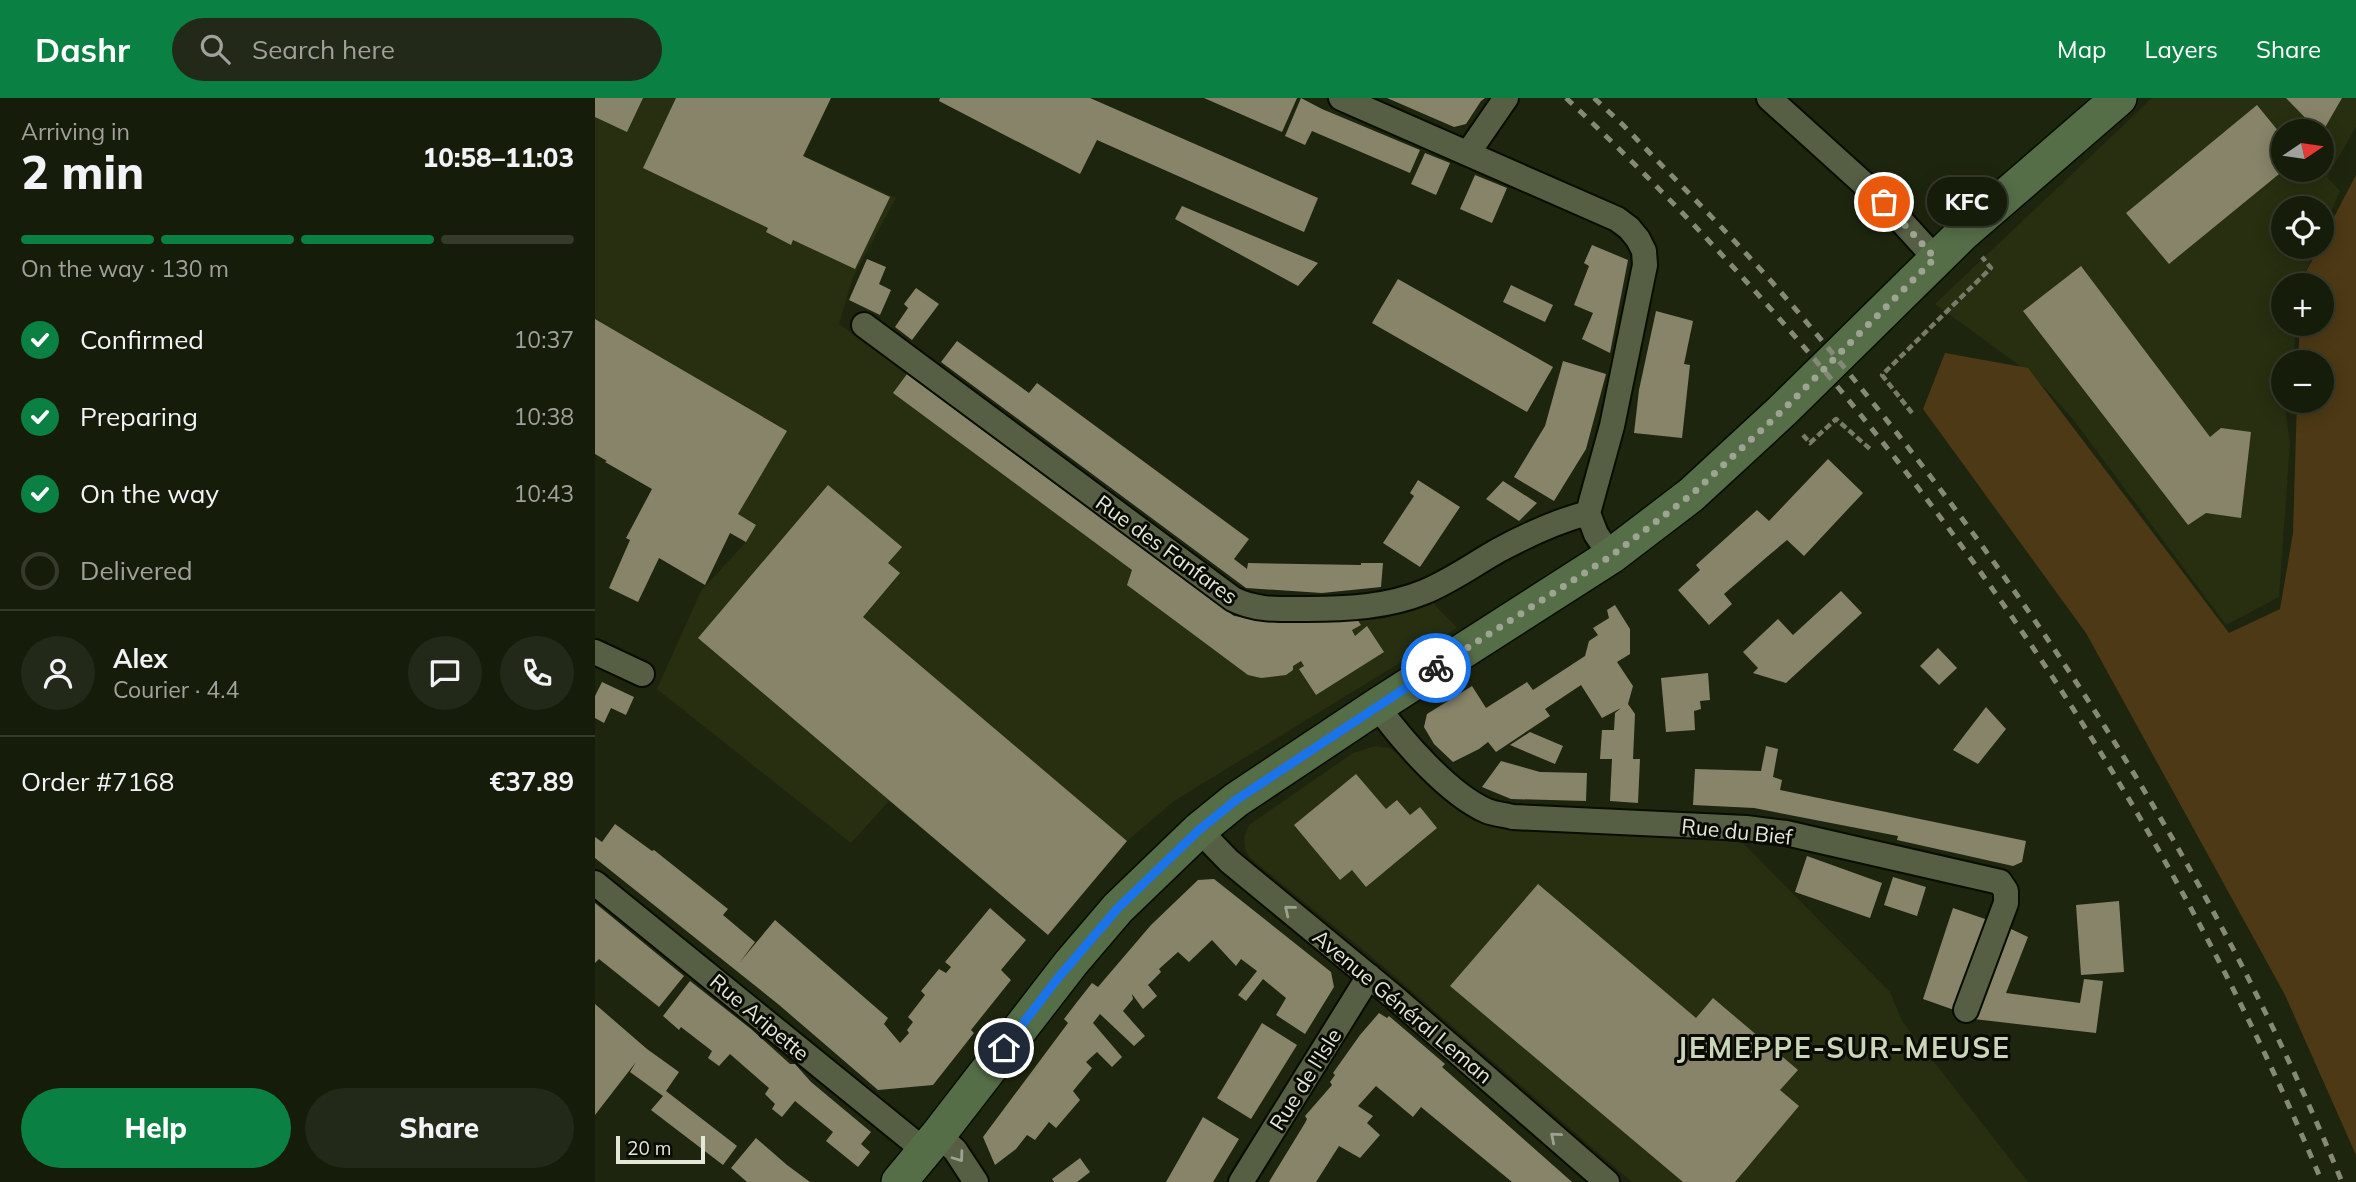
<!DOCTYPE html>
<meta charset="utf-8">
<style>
:root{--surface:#161c0a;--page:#232918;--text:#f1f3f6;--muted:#9ea19c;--line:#353a2b;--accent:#0b8043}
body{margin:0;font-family:Mulish,sans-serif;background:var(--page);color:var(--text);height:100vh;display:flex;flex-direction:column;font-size:26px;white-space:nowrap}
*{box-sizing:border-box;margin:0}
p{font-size:23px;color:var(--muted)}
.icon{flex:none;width:38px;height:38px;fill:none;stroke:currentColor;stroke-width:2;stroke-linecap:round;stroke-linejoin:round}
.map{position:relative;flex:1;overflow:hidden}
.side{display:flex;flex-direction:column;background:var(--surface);width:595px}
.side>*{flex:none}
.needle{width:46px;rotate:77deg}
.buttons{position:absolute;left:1676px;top:21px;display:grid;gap:14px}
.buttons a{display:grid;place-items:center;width:63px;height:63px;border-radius:50%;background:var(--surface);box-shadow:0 4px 18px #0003,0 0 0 2px var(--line);font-size:35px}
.scale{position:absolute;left:21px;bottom:18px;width:89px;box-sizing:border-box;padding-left:7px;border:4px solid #e3e8d9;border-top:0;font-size:19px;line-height:24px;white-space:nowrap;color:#e3e8d9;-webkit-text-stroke:5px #0a0c04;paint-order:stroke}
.pin{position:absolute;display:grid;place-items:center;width:60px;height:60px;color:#fff;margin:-30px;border:4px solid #fff;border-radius:50%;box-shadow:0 2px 7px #0007}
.courier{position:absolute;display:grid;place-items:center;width:70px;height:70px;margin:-35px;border:5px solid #1a73e8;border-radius:50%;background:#fff;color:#222;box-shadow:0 2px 9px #0007}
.bubble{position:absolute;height:49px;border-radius:24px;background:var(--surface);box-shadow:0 4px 18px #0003,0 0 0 2px var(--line);font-size:23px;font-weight:800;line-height:49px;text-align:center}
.summary em{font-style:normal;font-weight:800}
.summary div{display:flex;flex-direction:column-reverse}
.summary{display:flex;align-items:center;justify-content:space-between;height:119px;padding:0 21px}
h1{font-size:46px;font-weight:800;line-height:52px}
.bar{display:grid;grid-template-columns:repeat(4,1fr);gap:10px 7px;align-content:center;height:84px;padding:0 21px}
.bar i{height:9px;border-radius:5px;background:var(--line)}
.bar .active{background:var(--accent)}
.bar p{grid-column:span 4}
.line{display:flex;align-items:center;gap:18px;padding:0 21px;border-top:2px solid var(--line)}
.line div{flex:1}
.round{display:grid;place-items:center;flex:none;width:74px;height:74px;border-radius:37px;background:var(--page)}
ol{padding:0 21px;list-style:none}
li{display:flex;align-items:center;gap:21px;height:77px}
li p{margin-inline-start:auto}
li .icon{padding:7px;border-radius:50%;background:var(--accent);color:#fff;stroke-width:4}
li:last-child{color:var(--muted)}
li i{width:38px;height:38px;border:4px solid var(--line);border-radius:50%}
.action{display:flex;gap:14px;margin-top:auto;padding:14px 21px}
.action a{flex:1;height:80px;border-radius:42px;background:var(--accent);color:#fff;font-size:28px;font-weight:800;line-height:80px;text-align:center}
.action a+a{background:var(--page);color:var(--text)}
header{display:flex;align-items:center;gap:42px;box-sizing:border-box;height:98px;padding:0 35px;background:var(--accent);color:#fff}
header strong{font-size:33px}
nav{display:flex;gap:38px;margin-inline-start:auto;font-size:24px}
.search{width:490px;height:63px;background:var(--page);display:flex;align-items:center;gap:18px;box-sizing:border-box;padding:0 24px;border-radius:38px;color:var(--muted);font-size:26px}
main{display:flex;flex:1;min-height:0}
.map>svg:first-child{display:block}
.built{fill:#272f10;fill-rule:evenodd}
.green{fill:#4d3915}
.building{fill:#888469}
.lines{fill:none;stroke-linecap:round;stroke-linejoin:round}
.street-casing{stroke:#080d00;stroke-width:28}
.secondary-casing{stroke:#080d00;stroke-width:38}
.path{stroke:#767c69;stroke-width:4.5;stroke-dasharray:7 3.5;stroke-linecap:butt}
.street{stroke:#565e44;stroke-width:24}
.secondary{stroke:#556e48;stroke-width:35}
.rail{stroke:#848a77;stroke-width:5;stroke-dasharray:9 9;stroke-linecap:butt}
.oneway{stroke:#9ca38e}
.done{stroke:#9ea492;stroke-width:7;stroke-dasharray:0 12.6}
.route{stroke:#1a73e8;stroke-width:9}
.labels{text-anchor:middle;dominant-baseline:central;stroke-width:6;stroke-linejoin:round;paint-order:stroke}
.street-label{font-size:21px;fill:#e3e8d9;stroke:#0a0c04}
.district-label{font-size:28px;font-weight:bold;letter-spacing:2px;fill:#cbd5b8;stroke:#0a0c04}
</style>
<header>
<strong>Dashr</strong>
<div class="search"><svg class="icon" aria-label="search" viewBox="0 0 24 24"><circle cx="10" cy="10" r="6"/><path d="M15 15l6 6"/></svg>Search here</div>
<nav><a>Map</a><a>Layers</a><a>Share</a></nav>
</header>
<main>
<section class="side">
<div class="summary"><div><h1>2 min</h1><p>Arriving in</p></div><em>10:58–11:03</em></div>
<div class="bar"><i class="active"></i><i class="active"></i><i class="active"></i><i></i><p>On the way · 130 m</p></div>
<ol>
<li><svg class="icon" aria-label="check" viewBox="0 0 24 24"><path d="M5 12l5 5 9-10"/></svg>Confirmed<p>10:37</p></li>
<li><svg class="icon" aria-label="check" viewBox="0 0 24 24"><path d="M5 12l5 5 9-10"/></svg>Preparing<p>10:38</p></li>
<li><svg class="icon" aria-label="check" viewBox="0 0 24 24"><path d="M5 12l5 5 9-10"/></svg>On the way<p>10:43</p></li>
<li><i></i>Delivered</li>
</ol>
<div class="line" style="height:126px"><a class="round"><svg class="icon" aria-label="person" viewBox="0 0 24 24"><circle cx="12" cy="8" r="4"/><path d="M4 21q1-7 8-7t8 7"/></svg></a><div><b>Alex</b><p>Courier · 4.4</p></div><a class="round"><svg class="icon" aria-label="chat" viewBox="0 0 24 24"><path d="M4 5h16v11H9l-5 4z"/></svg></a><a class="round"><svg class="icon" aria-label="phone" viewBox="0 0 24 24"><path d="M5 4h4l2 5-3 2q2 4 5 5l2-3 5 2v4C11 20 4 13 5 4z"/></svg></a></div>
<div class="line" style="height:91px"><div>Order #7168</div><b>€37.89</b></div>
<div class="action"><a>Help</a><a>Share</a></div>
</section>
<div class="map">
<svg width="1761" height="1084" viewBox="0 0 1761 1084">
<rect width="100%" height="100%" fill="#1e250e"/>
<!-- built -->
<path class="built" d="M0,0H236L209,58L301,100L258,179L244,226L641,516L659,526L788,520L837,504L862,530L579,703L532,743L491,709L412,802L294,703L256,745L62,591L106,493L151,444L0,355Z
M1557,0H1761V29L1732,79L1745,93L1727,135V110H1689V149H1721L1705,187H1689V226H1701L1698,264H1689V303L1695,345L1684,499L1631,527L1478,321L1450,290L1421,265L1340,206ZM1689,33H1727V72H1689Z
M780,648L794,650L803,656L864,710L1143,740L1295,894L1307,923L1433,1084H1037L789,869L655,760L650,751L649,740L654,727L758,655Z"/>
<!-- green -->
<path class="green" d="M1761,77V1057L1690,897L1491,535L1328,311L1350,255L1433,270L1634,535L1685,511L1698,435L1702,303H1727V264H1703L1705,226H1727V187H1706V183L1724,149H1727V142Z"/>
<!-- building -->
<path class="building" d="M0,0H48L32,34L0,19Z
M81,0H236L208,58L295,99L260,171L198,142L196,147L171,134L173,130L48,70Z
M345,0H495L723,100L709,134L502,42L485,76L344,3Z
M609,0H702L687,34Z
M706,0L727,11L825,52L815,75L717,33L710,47L690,38Z
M792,0H890L886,3L871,26L859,29Z
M1691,0H1747L1728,33H1723Z
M1662,7L1689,40V72L1574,166L1531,115Z
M830,55L855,65L841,97L816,86Z
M880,77L912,90L897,125L865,111Z
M587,108L723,165L703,188L580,121Z
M997,147L1033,162L1015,255L987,241L998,215L979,207L994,168L989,165Z
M272,161L291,169L284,186L296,192L285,217L254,202Z
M1486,168L1615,339L1626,330L1656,334L1646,420L1611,415L1593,427L1428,213Z
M803,181L958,269L932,314L777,225Z
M916,187L958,207L950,224L908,204Z
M321,190L344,206L317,242L300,229L313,210L309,206Z
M1061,213L1098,223L1089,266L1095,267L1087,340L1039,335L1044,292Z
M0,221L192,333L143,416L161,427L151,444L135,435L110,487L64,460L43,504L14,490L35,442L31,440L57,391L10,364L12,363L0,356Z
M362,243L434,295L442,285L654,441L639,461L652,471L653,465L766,467V465H788L786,489L727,495L651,490L346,264Z
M968,263L1011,276L991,351L959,403L919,379L950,328Z
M312,276L639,518L690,525L762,521L766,527L757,532L760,538L772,528L789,554L721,597L704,571L709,568L706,563L698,568V572L691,577L666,580L653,577L532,487L537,472L298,295Z
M1233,361L1268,395L1209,458L1192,442L1173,458L1129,496L1137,506L1114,527L1083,492L1105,472L1101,467L1162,412L1174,423Z
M823,382L865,409L825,469L788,445L819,398L815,395Z
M908,383L942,405L924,423L891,401Z
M233,387L307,449L293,465L305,475L268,519L532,743L453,837L103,540Z
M1246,493L1267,515L1191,585L1158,575L1163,570L1148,554L1183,521L1198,537Z
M1020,507L1035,531V556L1022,564L1038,588L1033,606L1040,616L1038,661H1045L1043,705L1015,703L1017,661H1005L1007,632H1019L1020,615L1026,610L1007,620L986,587L950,611L955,618L901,654L893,644L884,651L858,664L839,646L829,629L832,616L877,588L891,610L932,584L938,592L990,558L994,543L1003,537L998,530L1014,520L1012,512Z
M1343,550L1362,570L1344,587L1325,568Z
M1113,575L1115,602L1105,603L1106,611L1099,613L1100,632L1071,634L1066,580Z
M7,584L39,599L31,617L16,610L9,625L0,620V598Z
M1391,609L1411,631L1383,666L1358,652Z
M935,634L968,648L960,666L915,647Z
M1171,648L1183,651L1178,679L1187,682L1185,692L1431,743L1427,764L1418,768L1302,742L1303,738L1159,710L1098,707L1100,671L1166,673Z
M906,663L945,674L992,675L991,703L916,701L887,689Z
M761,676L791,711L802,702L815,717L825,709L842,730L771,789L757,772L745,782L699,727Z
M20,726L57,753L59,752L133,811L128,817L160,844L145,864L180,822L293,920L289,926L305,945L314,935L312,932L318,924L313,919L330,897L326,893L344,871L351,875L356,869L350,864L395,810L431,842L406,872L416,882L376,932L379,935L338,987L283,992L183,906L0,760V739L7,744Z
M1212,758L1287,785L1275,820L1200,794Z
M1298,779L1331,789L1322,818L1289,807Z
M619,781L736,874L739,889L710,936L681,917L691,900L668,881L651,903L643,897L662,873L646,861L641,868L617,842L594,864L583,854L564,871L566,874L553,887L562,898L548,911L537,896L538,901L528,913L550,938L539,948L505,916L498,925L527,959L517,969L502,954L491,964L497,970L478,993L485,1002L461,1030L454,1024L440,1042L432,1037L421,1051L400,1067L388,1039L473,925L469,921L482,904L497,885L503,889L556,827L603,782Z
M943,786L1101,920L1118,900L1203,972L1185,992L1204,1008L1140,1084H1088L855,888Z
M1524,803L1529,874L1486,877L1481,807Z
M0,805L89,878L64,909L4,861L0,865Z
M1358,810L1393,822L1362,913L1328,901Z
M1414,830L1433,839L1411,895L1485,905L1489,881L1508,883L1501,935L1379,921L1386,890Z
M95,883L156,931L195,966H200L216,984L276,1034L266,1046L275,1054L263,1069L231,1043L238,1034L200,1003L187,1019L177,1011L180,1006L170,996L174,990L135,956L124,968L113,960L117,953L86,929L84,932L68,918Z
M0,906L52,951L84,974L71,993L142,1048L128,1067L56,1012L68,998L35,974L41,964L0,1017Z
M784,915L792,920L794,918L850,966L847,969L977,1084H917L826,1009L818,1019L781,988L763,1008L778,1018L772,1025L785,1037L765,1060L744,1048L721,1084H674L710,1025L712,1021L710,1018L737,987L735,984L740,977L738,975L765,937Z
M667,925L702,947L656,1021L622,1000Z
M608,1019L644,1041L618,1084H571Z
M161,1040L192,1067L215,1084H152L136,1070Z
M485,1060L495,1074L482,1084H459L457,1081Z"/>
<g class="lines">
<!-- street casing -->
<g class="street-casing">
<path id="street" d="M746,0L1022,121L1034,130L1043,141L1049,153L1050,167L1017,328L993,415L1001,436L1016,458
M1174,0L1289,104L1340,160
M873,55L911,0
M269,227L638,501C661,513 687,511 712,511C750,511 793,509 829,494C856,483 879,466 904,452C932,437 962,423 993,415
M0,554L47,576
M782,608C807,642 853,696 892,713C900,716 910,717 918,719L1151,730L1191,735L1405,784L1411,793V805L1371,912
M604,732L634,763L799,899L1012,1084
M0,785L330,1053
M343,1037L360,1052L381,1084
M646,1084L774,878"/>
</g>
<!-- secondary casing -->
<g class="secondary-casing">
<path id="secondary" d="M304,1084L343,1037L476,865L523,810L604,732L641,702L782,608L1016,458L1096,397L1187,313L1368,135L1524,0"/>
</g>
<!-- path -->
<path class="path" d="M1317,315L1287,277L1396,170L1387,159
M1208,337L1215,345L1241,321L1275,351"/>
<!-- street -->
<use href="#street" class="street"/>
<!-- secondary -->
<use href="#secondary" class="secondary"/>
<!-- rail -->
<path class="rail" d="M971,0C1291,300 1558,679 1727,1084
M999,0L1028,27C1090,92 1155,156 1213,226C1431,484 1618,771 1747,1084"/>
</g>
<!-- one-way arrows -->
<defs><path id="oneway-chevron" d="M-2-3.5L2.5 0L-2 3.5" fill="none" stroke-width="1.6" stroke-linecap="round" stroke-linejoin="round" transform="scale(1.75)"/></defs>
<g class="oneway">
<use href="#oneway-chevron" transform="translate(694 812) rotate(-141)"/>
<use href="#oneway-chevron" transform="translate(960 1039) rotate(-139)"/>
<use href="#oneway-chevron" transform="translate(364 1059) rotate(54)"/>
</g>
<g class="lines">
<!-- done -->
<path class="done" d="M841,570L1016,458L1096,397L1187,313L1340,160L1289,104"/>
<!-- route -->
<path class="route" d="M409,950L463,880L523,810L604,732L641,702L841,570"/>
</g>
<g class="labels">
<!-- street labels -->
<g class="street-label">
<text transform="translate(572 451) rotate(36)">Rue des Fanfares</text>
<text transform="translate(1142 733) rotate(6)">Rue du Bief</text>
<text transform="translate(808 908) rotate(40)">Avenue Général Leman</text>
<text transform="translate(165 919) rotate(40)">Rue Aripette</text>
<text transform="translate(710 981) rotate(-58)">Rue de l'Isle</text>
</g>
<!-- district labels -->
<g class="district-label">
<text x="1249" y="949">JEMEPPE-SUR-MEUSE</text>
</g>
</g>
</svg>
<div class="buttons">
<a><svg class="needle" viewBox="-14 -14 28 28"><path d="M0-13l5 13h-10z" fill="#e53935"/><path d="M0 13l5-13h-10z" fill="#9ea19c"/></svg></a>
<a><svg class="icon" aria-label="locate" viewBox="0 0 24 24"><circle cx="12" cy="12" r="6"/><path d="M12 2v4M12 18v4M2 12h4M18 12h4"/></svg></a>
<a>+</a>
<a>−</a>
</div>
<div class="scale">20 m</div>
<div class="pin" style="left:1289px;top:104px;background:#ea580c"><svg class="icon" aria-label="bag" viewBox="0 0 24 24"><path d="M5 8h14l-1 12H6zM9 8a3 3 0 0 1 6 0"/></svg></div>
<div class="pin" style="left:409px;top:950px;background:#1f2937"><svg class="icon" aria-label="home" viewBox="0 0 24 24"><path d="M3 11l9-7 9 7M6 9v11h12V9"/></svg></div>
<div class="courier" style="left:841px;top:570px"><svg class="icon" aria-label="bike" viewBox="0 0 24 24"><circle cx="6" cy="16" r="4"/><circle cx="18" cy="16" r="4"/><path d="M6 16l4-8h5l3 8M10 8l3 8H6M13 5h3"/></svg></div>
<div class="bubble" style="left:1332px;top:79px;width:80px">KFC</div>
</div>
</main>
